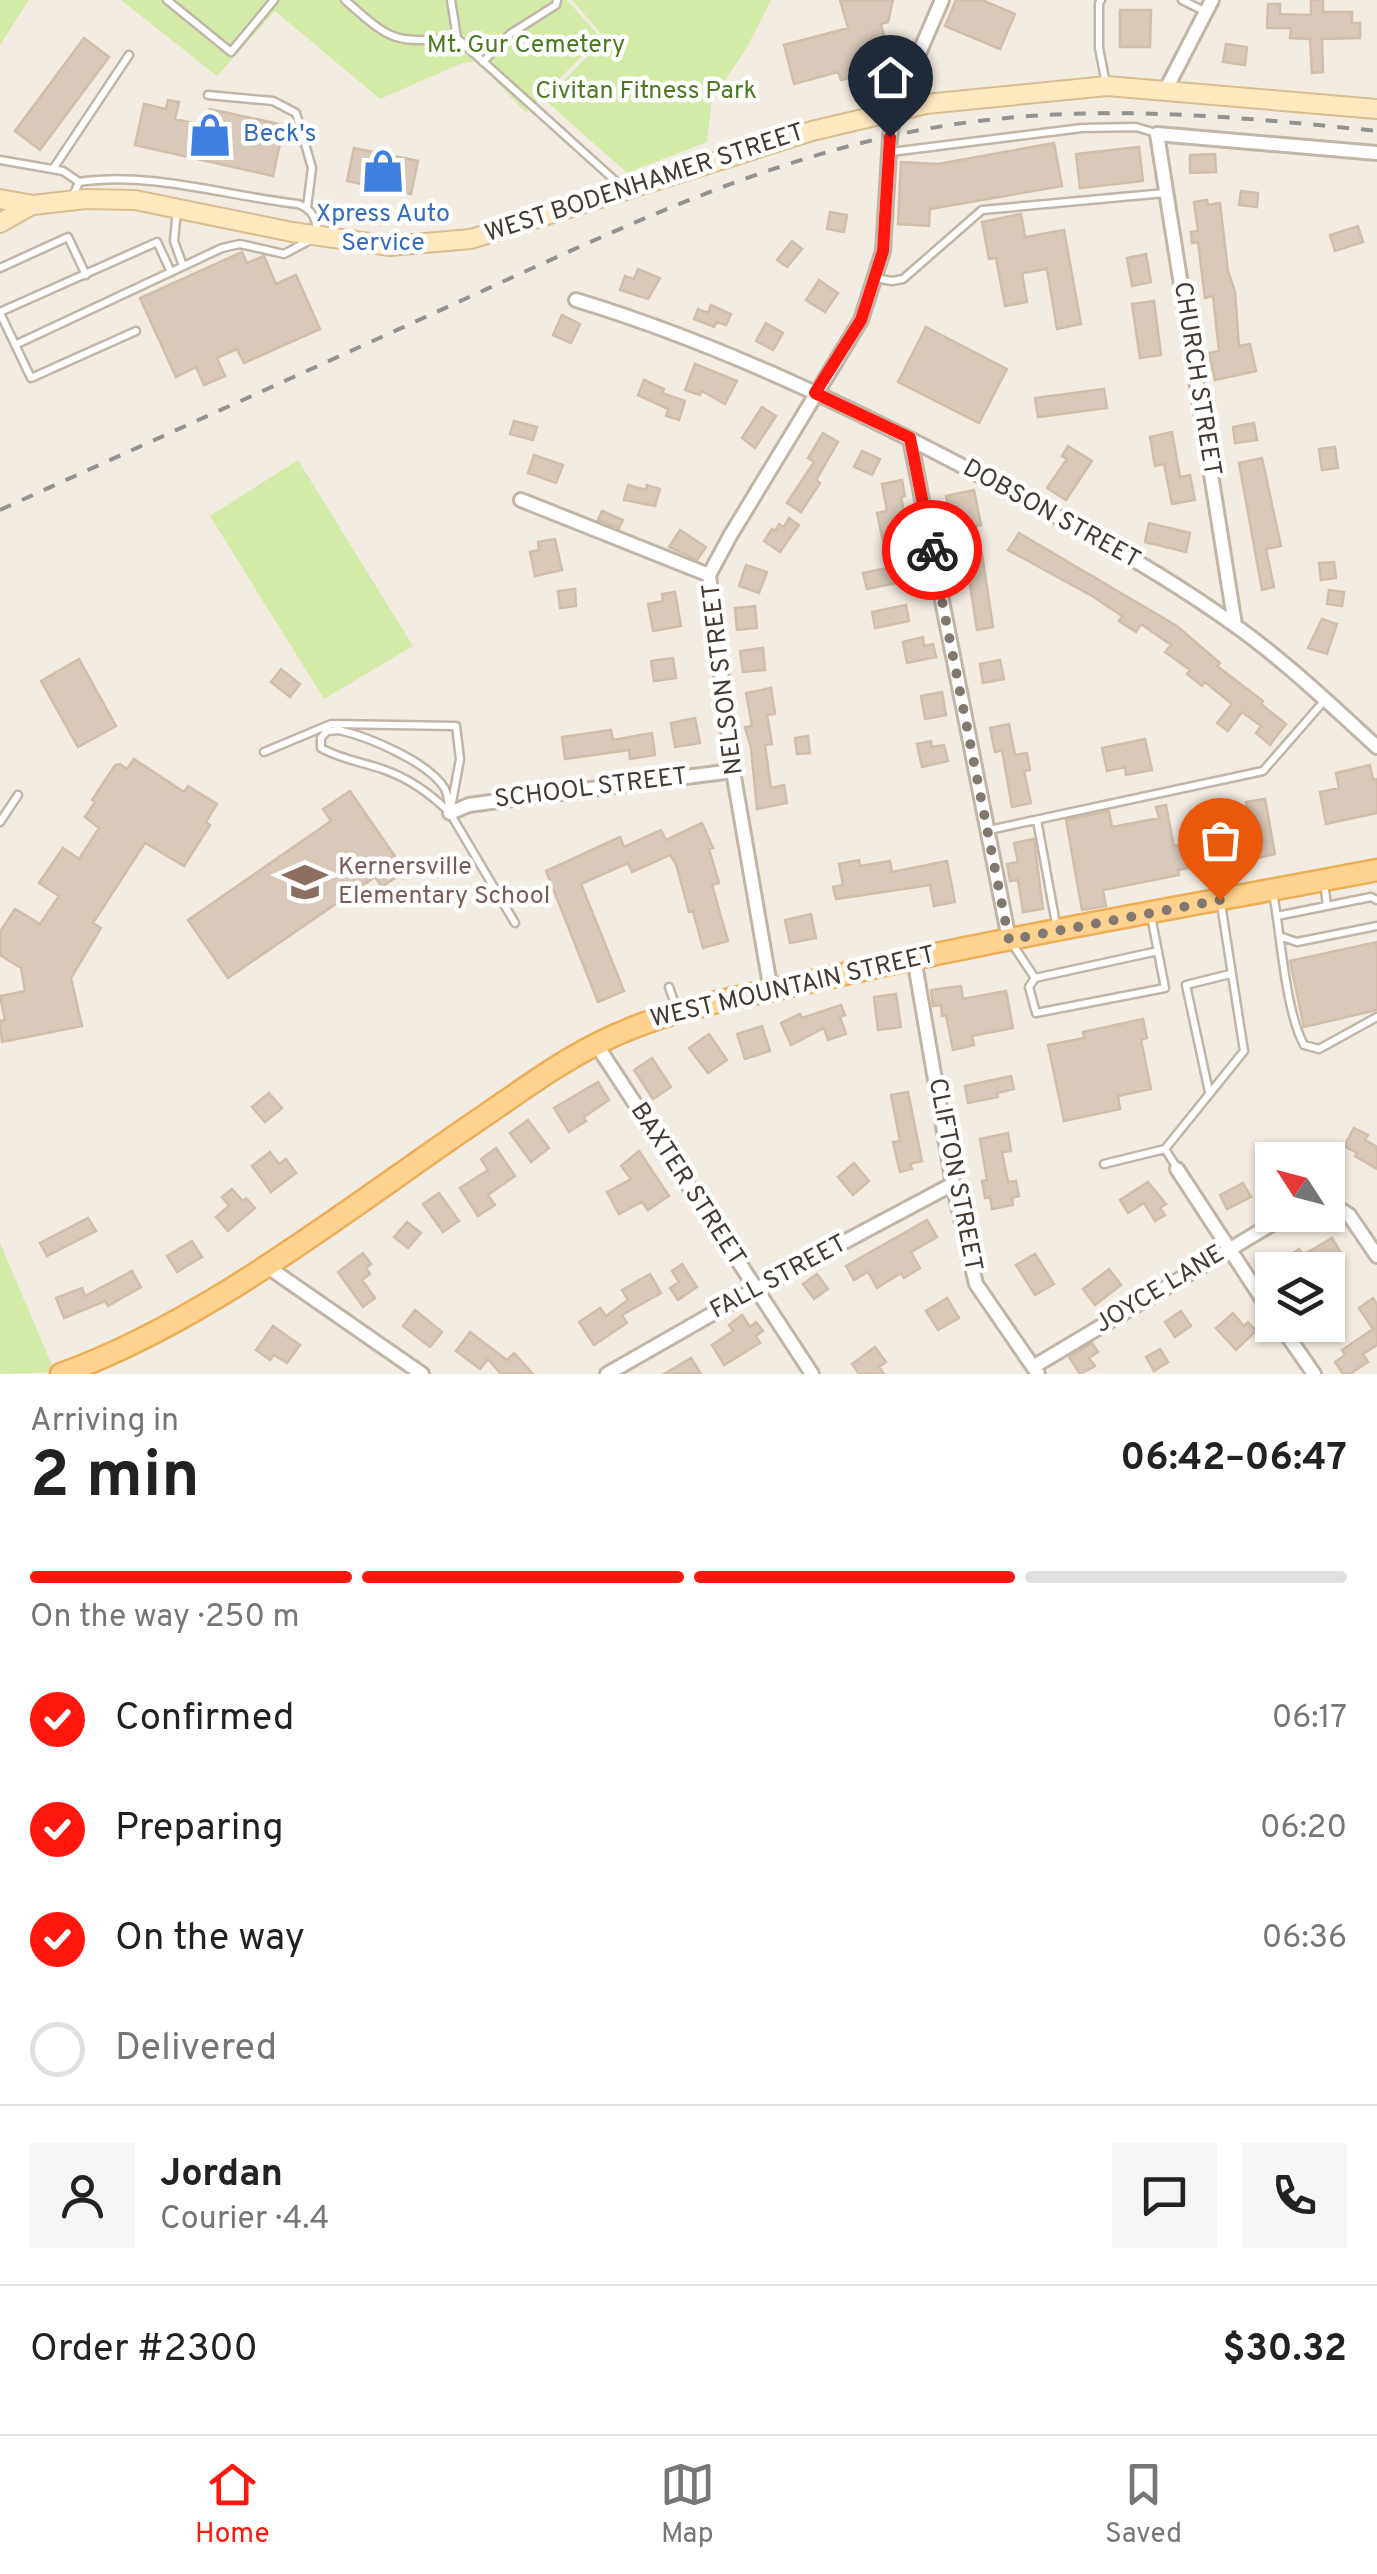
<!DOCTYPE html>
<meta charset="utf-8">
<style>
:root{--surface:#fff;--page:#f6f6f6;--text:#222;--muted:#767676;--line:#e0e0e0;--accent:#ff160d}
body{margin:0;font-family:Overpass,sans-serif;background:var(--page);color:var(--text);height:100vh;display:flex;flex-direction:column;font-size:38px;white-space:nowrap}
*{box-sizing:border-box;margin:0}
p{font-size:32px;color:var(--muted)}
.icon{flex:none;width:55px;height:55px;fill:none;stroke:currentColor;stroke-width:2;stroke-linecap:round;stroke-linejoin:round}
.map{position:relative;height:1374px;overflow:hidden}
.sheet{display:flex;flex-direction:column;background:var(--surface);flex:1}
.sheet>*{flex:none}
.needle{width:65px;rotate:306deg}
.fabs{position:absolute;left:1255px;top:1142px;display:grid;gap:20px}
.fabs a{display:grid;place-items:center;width:90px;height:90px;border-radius:0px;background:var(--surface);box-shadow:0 2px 8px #0004;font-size:50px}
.pin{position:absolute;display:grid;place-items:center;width:85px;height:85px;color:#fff;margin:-102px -42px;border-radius:50% 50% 50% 0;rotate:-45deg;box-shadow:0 0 10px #0007}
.pin .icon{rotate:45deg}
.courier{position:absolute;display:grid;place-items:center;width:100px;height:100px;margin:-50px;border:8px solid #ff160d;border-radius:50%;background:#fff;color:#222;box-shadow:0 2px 12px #0007}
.headline em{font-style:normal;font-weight:700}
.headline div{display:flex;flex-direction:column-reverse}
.headline{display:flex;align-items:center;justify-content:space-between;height:170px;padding:0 30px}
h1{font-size:65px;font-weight:700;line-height:75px}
.bar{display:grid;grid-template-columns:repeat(4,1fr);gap:15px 10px;align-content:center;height:120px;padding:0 30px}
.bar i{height:12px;border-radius:8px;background:var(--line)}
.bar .active{background:var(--accent)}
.bar p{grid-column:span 4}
.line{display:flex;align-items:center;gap:25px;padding:0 30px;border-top:2px solid var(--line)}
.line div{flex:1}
.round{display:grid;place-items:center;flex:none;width:105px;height:105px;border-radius:0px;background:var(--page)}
ol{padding:0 30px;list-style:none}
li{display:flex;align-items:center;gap:30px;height:110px}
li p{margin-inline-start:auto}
li .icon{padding:10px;border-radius:50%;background:var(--accent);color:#fff;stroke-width:4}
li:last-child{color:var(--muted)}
li i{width:55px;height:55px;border:5px solid var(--line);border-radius:50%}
.tab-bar{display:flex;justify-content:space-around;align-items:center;height:140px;border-top:2px solid var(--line);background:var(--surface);font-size:28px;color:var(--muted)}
.tab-bar a{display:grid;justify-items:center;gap:5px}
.tab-bar .active{color:var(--accent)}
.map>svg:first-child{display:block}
.green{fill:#d4eba7}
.building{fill:#d8c9ba;stroke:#d0bdaa;stroke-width:2.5}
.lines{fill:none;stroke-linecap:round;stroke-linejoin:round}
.lane-casing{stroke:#c1b5a7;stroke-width:11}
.street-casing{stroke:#c1b5a7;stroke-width:18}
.secondary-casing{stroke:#d9be90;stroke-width:22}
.primary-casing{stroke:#ecae57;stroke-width:25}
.lane{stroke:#fff;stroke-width:6}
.street{stroke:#fff;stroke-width:12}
.secondary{stroke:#ffe9c0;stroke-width:18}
.primary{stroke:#ffd28f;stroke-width:20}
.rail{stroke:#939393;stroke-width:4;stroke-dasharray:12 12;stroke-linecap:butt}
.done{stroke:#817970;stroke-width:10;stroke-dasharray:0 18}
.route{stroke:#ff160d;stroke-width:12}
.labels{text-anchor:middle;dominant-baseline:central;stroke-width:9;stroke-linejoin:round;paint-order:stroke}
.park-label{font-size:25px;fill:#4d7922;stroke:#fff}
.shop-label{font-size:25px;fill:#366cbe;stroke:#fff;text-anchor:start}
.street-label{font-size:25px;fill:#443b32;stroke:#fff}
.education-label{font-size:25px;fill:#785e54;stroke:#fff;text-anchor:start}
</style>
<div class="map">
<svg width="1377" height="1374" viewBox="0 0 1377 1374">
<rect width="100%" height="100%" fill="#f3ece2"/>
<!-- green -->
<path class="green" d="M0,0H29L0,45Z
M121,0H567L600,37L526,113L477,61L460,64L380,99L275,11L217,76Z
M572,0H771L746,49L712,100L707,142L627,173L545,100L605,38Z
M298,460L413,646L324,699L210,516Z
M0,1243L55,1372L0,1374Z"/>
<!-- building -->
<path class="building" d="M840,0H893L888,22L881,24L889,55L882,57L885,68L841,80L838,72L794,84L784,45L848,28Z
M956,0H982L1015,14L1000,49L945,26Z
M1311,0H1323V12H1352V23H1360V38L1322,39L1323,72L1312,73L1310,39L1290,38L1291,28H1267L1268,4H1280V14L1311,15Z
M1120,10H1151L1150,47H1120Z
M84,38L109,57L40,150L15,131Z
M1226,44L1247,47L1245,65L1223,62Z
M168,100L179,102L175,119L206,126L210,109L284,125L273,176L135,145L144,104L166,109Z
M1054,143L1062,186L930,209L929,226L898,224L901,162L938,164Z
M1139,147L1143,181L1080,188L1076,154Z
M354,148L418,161L411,194L347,181Z
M1215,154L1216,172L1190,173V155Z
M1241,191L1258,193L1257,207L1239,205Z
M1207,200L1208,205L1220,203L1228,271L1235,292L1239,346L1250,344L1256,371L1215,380L1209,353L1219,351L1213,296L1205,298L1198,242L1192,243L1191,232L1198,231L1194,202Z
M830,212L847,215L844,232L827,229Z
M1021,214L1025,237L1064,230L1081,324L1057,329L1047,269L1022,273L1027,302L1005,306L996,258L989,259L982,222Z
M1358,226L1363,242L1335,251L1330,235Z
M792,241L802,249L787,267L777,260Z
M242,252L247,263L264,256L276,284L296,275L320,329L244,363L237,349L217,358L225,376L204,385L196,367L176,377L140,298Z
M1146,254L1151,282L1132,286L1127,258Z
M638,269L660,278L648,299L620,290L625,276L634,279Z
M819,280L838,293L825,312L806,300Z
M1154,301L1161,355L1140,358L1132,304Z
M711,305L731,314L726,325L717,322L714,327L694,319L698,309L708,313Z
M562,315L580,324L571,343L553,335Z
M766,323L783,333L773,350L756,341Z
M926,327L1007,369L979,423L898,382Z
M695,364L737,381L725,404L702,391L700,395L685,390Z
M644,380L664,389L662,393L685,401L679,420L666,416L668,409L638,395Z
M1104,389L1107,408L1038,417L1035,398Z
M762,407L776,416L755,448L742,438Z
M514,421L537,427L533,440L510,434Z
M1254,423L1257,440L1235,443L1233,427Z
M1172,432L1180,477L1190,475L1195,500L1172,504L1164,464L1155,466L1150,437Z
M823,433L838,442L816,480L820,483L801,512L787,503L814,462L808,458Z
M1068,446L1092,461L1066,500L1047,488L1067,459L1062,456Z
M1335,447L1338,468L1322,470L1319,449Z
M862,451L880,459L872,475L854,467Z
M534,455L563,465L556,483L528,473Z
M1262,458L1281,546L1266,549L1274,587L1262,590L1239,463Z
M902,480L905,496L901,497L909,536L883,541L877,513L887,511L882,484Z
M628,485L646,490L647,485L660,489L655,506L624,500Z
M974,490L981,525L975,526L980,555L982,554L993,627L977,630L963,539H960L955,511L950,513L946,496Z
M602,511L623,520L619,528L598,520Z
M789,518L799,525L780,552L764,541L772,529L775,531L779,524L784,527Z
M1149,523L1190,533L1186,552L1145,542Z
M680,530L706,547L697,560L669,547Z
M1019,533L1177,626L1220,663L1217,666L1263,701L1261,704L1286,724L1270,745L1256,733L1261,726L1242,712L1228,731L1217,723L1232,704L1205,682L1202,686L1187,674L1190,670L1165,652L1171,645L1141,624L1136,632L1119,621L1122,616L1092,596L1008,550Z
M555,539L562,570L535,576L530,552L539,550L538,542Z
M1334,562L1336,578L1321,580L1319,563Z
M746,565L767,572L759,593L739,586Z
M898,566L901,582L867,589L863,573Z
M575,589L576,606L560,608L558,591Z
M1329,590L1344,592L1342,606L1327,604Z
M675,592L681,626L653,631L648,604L663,601L662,594Z
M906,605L909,621L875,628L872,612Z
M755,606L757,628L737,630L735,608Z
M1322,619L1337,624L1327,654L1308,648Z
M923,637L924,646L933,644L936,657L907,663L903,642Z
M763,648L765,670L743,672L740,651Z
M673,658L676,678L654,681L651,661Z
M79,659L116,726L78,747L41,681Z
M1000,660L1004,679L983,683L980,664Z
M281,669L300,684L290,697L271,682Z
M771,688L775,714L767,715L772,744L765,745L771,788L784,785L787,803L757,809L751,748L745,727L752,726L746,693Z
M942,692L946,715L925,719L921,696Z
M695,718L700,743L675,747L671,723Z
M1009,724L1015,755L1027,753L1030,770L1024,771L1031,803L1012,807L1002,750L995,752L990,728Z
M611,730L613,740L652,733L655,755L630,759L629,750L565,759L562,737Z
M808,736L810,753L797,754L795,738Z
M1145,739L1152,770L1126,775L1125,767L1107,771L1102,748Z
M931,741L932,747L944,745L948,761L922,767L917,744Z
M134,759L184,792L188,786L217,804L206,822L210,825L184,866L145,843L93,923L101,928L71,978L82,1026L2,1042L0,1021L5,1020L0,996L25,991L21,968L0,955V932L15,909L40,924L59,896L39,883L63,848L79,859L99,828L85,817L95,802L92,800L115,765L120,764L127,769Z
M1370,765L1373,780L1377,779V813L1326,824L1320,792L1339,788L1336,773Z
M350,791L405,871L382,887L375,877L228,978L188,920L331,821L323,809Z
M1265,799L1275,854L1257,858L1246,802Z
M1166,805L1174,846L1215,838L1220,862L1178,870L1179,875L1103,890L1106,906L1082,910L1066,820L1109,811L1112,827L1159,818L1156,807Z
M702,823L713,848L709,849L719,883L712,885L728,941L703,948L693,911L689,912L676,864L670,855L632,872L628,863L581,884L624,991L598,1002L546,871L620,837L624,847L661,830L666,840Z
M1034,839L1043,909L1023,912L1018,880L1010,881L1007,864L1018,862L1014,843Z
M859,860L860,866L890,861L892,872L947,861L955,902L934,906L930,885L836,899L833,887L843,885L839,864Z
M811,914L816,938L790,943L785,920Z
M1377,942V1010L1304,1027L1290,961Z
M961,986L963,999L1006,991L1013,1028L972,1036L974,1045L953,1050L946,1015L942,1016L941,1005L933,1006L931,990Z
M896,994L901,1027L878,1030L874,997Z
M841,1005L845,1015L840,1017L846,1034L828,1040L824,1028L791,1045L781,1023L800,1014L802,1018Z
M1143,1019L1147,1038L1141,1040L1151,1089L1118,1096L1120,1109L1064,1121L1048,1045L1084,1038L1083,1032Z
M762,1026L770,1051L745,1059L737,1034Z
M709,1034L727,1060L708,1073L689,1048Z
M652,1058L671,1087L653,1099L634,1070Z
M1011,1076L1014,1089L997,1093L998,1097L968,1103L965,1086Z
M598,1082L609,1100L584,1117L586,1121L569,1132L554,1108Z
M908,1092L922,1161L910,1164L912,1169L900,1172L893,1142L900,1141L891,1095Z
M269,1093L282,1108L265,1122L252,1107Z
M528,1120L549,1148L531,1162L510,1133Z
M1354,1128L1368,1135L1365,1140L1377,1147V1169L1355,1156L1357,1153L1344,1146Z
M1008,1133L1011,1151L1002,1152L1008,1182L1016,1181L1019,1196L1012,1198L1013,1205L992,1209L990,1197L985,1198L982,1181L987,1180L980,1139Z
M496,1148L515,1176L488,1195L495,1205L478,1216L460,1188L488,1170L481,1159Z
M639,1151L669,1196L648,1210L642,1202L619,1214L607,1192L631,1179L621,1166Z
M270,1152L279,1164L286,1159L296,1173L271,1192L252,1166Z
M854,1163L869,1181L853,1195L838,1177Z
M1148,1182L1166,1204L1160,1208L1165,1215L1155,1221L1144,1203L1128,1213L1120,1200Z
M1243,1183L1251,1197L1227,1209L1220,1195Z
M232,1189L243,1201L246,1198L255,1208L228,1231L216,1217L229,1206L222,1197Z
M439,1193L459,1221L443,1232L423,1204Z
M88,1218L96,1231L47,1256L40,1243Z
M927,1220L937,1237L911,1252L920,1268L904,1278L901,1273L877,1288L868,1272L854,1280L846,1266Z
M407,1222L421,1233L408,1248L394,1237Z
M1332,1238L1341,1253L1313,1270H1293L1286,1258L1299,1249L1303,1255Z
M192,1241L202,1257L177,1272L167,1256Z
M363,1253L371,1264L366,1268L370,1274L362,1280L375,1298L363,1307L338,1272Z
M1035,1254L1054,1284L1035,1295L1016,1265Z
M682,1264L697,1287L678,1300L670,1288L679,1282L672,1271Z
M1109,1269L1121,1285L1095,1305L1083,1289Z
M132,1271L141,1287L108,1306L105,1301L64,1318L56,1298L82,1288L85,1296Z
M650,1274L661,1293L622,1315L627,1323L594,1345L579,1322L600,1308L606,1316L628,1300L622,1290Z
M817,1274L828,1289L814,1299L803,1284Z
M947,1298L959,1318L938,1330L926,1311Z
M1373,1298L1377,1304V1345L1363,1354L1368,1362L1350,1374H1343L1335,1362L1345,1355L1342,1350L1373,1329L1359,1308Z
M415,1310L442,1332L430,1347L403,1326Z
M1181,1311L1191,1326L1175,1337L1165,1322Z
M1233,1313L1244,1326L1248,1322L1256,1331L1236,1350L1216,1328Z
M742,1315L750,1327L756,1322L763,1331L756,1336L760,1343L724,1365L712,1345L733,1331L729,1325Z
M273,1326L300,1345L287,1363L274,1355L270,1360L256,1350Z
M470,1332L507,1360L514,1353L533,1374H501L488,1359L480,1369L456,1351Z
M1092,1343L1098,1352L1089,1358L1095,1366L1080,1374L1069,1357Z
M875,1347L886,1362L879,1367L884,1374H859L852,1364Z
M1160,1349L1168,1362L1154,1371L1146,1357Z
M691,1358L701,1374H664Z"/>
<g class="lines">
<!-- lane casing -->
<g class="lane-casing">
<path id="lane" d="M167,0L231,52L274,0
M345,0C392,42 394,43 457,38L621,186
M451,0L457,38
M1101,0L1099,3V48L1106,84
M1182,0L1206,12
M483,62L510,34L556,5L557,0
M208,95L273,101L296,113L312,168L307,207
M891,152L1082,128L1136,127L1156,133
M0,160L63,171L79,182
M53,169L129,55
M177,209L174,241L183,266
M0,268L68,237L86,275
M875,278L892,281L903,279L982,210L1165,193
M0,312L157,242L171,272
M0,313L31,378L136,331
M15,345L222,248L240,244L284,254L318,236C316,219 314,210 298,204C226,196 151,171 79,182L73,196
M339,730C369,737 429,762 445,789C448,795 449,806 450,813C430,793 409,778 382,769C362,762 340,759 321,748V738L327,731Z
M264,752L331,724L456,726L460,759L450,813L515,923
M1037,820L1056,924
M0,822L18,795
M989,830L1263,771L1324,701
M1324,882L1327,906
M1273,893C1281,935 1285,1010 1304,1045L1319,1049L1377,1017
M1277,916L1371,897L1377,900
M1282,937L1297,942L1377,926
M1011,942L1035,978
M1035,978L1029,987L1036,1013L1165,988L1151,916
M1035,978L1158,951
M669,987L677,1010
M1209,1092L1186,985L1230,974
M1104,1164L1165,1149
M1177,1168L1165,1149L1244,1051L1221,904"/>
</g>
<!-- street casing -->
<g class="street-casing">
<path id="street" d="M1165,91L1212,0
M576,300C718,343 855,409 985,478C1070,523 1155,568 1233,624C1284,660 1331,705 1377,747
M910,439L1009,939
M521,500L709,575
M1235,625L1157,134L1377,153
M450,813L469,805L527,797L733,771
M914,958L953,1184L976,1284L1038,1374
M771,991L733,771L709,575L730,536L861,320L883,251L890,137L895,109L942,0
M596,1044L812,1374
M1177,1169L1272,1314
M1328,1201L1349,1215L1377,1256
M265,1265L422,1374
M1280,1325L1314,1374
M1033,1367L1287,1215
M607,1374L754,1290L953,1184"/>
</g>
<!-- secondary casing -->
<g class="secondary-casing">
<path id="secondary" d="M0,199L33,205L85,199L135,200L292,232L390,246L471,239L812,131L926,104L1107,86L1377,109
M0,223L32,205"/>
</g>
<!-- primary casing -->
<g class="primary-casing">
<path id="primary" d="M61,1374C205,1322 342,1213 468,1127C510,1099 550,1068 595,1045C667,1007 749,996 827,978C1009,936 1194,905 1377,870"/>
</g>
<!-- lane -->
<use href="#lane" class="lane"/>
<!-- street -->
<use href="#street" class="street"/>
<!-- secondary -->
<use href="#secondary" class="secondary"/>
<!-- primary -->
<use href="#primary" class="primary"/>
<!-- rail -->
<path class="rail" d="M0,510C156,439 312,369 467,298C630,224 791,145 971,122C1107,104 1241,117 1377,131"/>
</g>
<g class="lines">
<!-- done -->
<path class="done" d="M932,550L1009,940L1220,900"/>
<!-- route -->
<path class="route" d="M890,137L883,251L861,320L815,393L910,438L932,550"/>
</g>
<!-- icons -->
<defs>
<g id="shop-bare" transform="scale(3.45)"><path d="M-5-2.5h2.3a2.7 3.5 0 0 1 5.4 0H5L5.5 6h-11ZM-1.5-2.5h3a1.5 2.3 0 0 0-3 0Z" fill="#3f7fe0" stroke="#fff" stroke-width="2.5" paint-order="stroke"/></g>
<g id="school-bare" transform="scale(3.45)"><path d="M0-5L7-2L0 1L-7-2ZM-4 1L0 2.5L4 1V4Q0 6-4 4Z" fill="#8d6e63" stroke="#fff" stroke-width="2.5" paint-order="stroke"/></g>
</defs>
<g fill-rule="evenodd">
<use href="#shop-bare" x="210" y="135"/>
<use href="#shop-bare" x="383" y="171"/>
<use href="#school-bare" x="305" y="882"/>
</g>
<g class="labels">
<!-- park labels -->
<g class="park-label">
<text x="526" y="46">Mt. Gur Cemetery</text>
<text x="646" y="92">Civitan Fitness Park</text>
</g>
<!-- shop labels -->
<g class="shop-label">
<text x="243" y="135">Beck's</text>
<text x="383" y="215" text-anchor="middle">Xpress Auto<tspan x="383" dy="29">Service</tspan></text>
</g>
<!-- street labels -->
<g class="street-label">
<text transform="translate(645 184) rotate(-18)">WEST BODENHAMER STREET</text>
<text transform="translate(1196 379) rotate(81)">CHURCH STREET</text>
<text transform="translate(1051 515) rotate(29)">DOBSON STREET</text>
<text transform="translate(724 679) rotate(-97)">NELSON STREET</text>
<text transform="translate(591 789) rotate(-7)">SCHOOL STREET</text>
<text transform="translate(793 988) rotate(-13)">WEST MOUNTAIN STREET</text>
<text transform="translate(954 1175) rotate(79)">CLIFTON STREET</text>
<text transform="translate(687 1185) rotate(57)">BAXTER STREET</text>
<text transform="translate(779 1278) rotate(-28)">FALL STREET</text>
<text transform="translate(1160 1290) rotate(-31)">JOYCE LANE</text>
</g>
<!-- education labels -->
<g class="education-label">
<text x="338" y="868">Kernersville<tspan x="338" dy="29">Elementary School</tspan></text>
</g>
</g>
</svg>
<div class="fabs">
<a><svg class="needle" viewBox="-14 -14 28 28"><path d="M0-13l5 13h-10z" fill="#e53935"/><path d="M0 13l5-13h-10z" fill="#767676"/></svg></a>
<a><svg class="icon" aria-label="layers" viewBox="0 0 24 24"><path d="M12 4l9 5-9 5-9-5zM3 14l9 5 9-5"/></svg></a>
</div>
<div class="pin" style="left:1220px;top:900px;background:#ea580c"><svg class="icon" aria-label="bag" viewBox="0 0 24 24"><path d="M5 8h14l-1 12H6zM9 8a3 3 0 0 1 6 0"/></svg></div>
<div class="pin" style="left:890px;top:137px;background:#1f2937"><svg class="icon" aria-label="home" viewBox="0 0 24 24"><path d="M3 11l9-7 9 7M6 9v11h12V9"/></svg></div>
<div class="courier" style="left:932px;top:550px"><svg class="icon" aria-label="bike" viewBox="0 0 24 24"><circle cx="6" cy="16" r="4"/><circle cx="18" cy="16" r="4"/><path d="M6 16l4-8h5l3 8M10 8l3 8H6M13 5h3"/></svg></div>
</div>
<section class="sheet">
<div class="headline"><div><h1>2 min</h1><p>Arriving in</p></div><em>06:42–06:47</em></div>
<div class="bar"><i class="active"></i><i class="active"></i><i class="active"></i><i></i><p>On the way · 250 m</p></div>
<ol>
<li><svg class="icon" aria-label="check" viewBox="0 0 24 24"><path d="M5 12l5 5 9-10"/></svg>Confirmed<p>06:17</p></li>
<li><svg class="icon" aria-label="check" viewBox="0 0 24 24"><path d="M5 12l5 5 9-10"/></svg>Preparing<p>06:20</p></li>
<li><svg class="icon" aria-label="check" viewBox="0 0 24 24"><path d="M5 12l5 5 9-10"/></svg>On the way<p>06:36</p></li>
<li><i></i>Delivered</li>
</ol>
<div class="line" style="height:180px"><a class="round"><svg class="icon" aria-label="person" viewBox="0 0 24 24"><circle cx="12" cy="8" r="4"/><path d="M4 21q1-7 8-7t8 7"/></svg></a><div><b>Jordan</b><p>Courier · 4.4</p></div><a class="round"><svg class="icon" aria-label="chat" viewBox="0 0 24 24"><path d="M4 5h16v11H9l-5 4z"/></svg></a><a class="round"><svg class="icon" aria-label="phone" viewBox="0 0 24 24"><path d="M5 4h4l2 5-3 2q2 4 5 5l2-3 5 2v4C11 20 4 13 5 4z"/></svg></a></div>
<div class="line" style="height:130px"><div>Order #2300</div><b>$30.32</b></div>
</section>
<nav class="tab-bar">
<a class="active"><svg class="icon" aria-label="home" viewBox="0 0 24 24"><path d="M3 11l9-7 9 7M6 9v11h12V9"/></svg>Home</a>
<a><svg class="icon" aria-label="map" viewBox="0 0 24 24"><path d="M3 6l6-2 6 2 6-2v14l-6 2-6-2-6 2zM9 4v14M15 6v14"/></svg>Map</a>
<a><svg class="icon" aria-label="saved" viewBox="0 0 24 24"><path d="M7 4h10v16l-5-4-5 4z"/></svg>Saved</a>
</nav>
